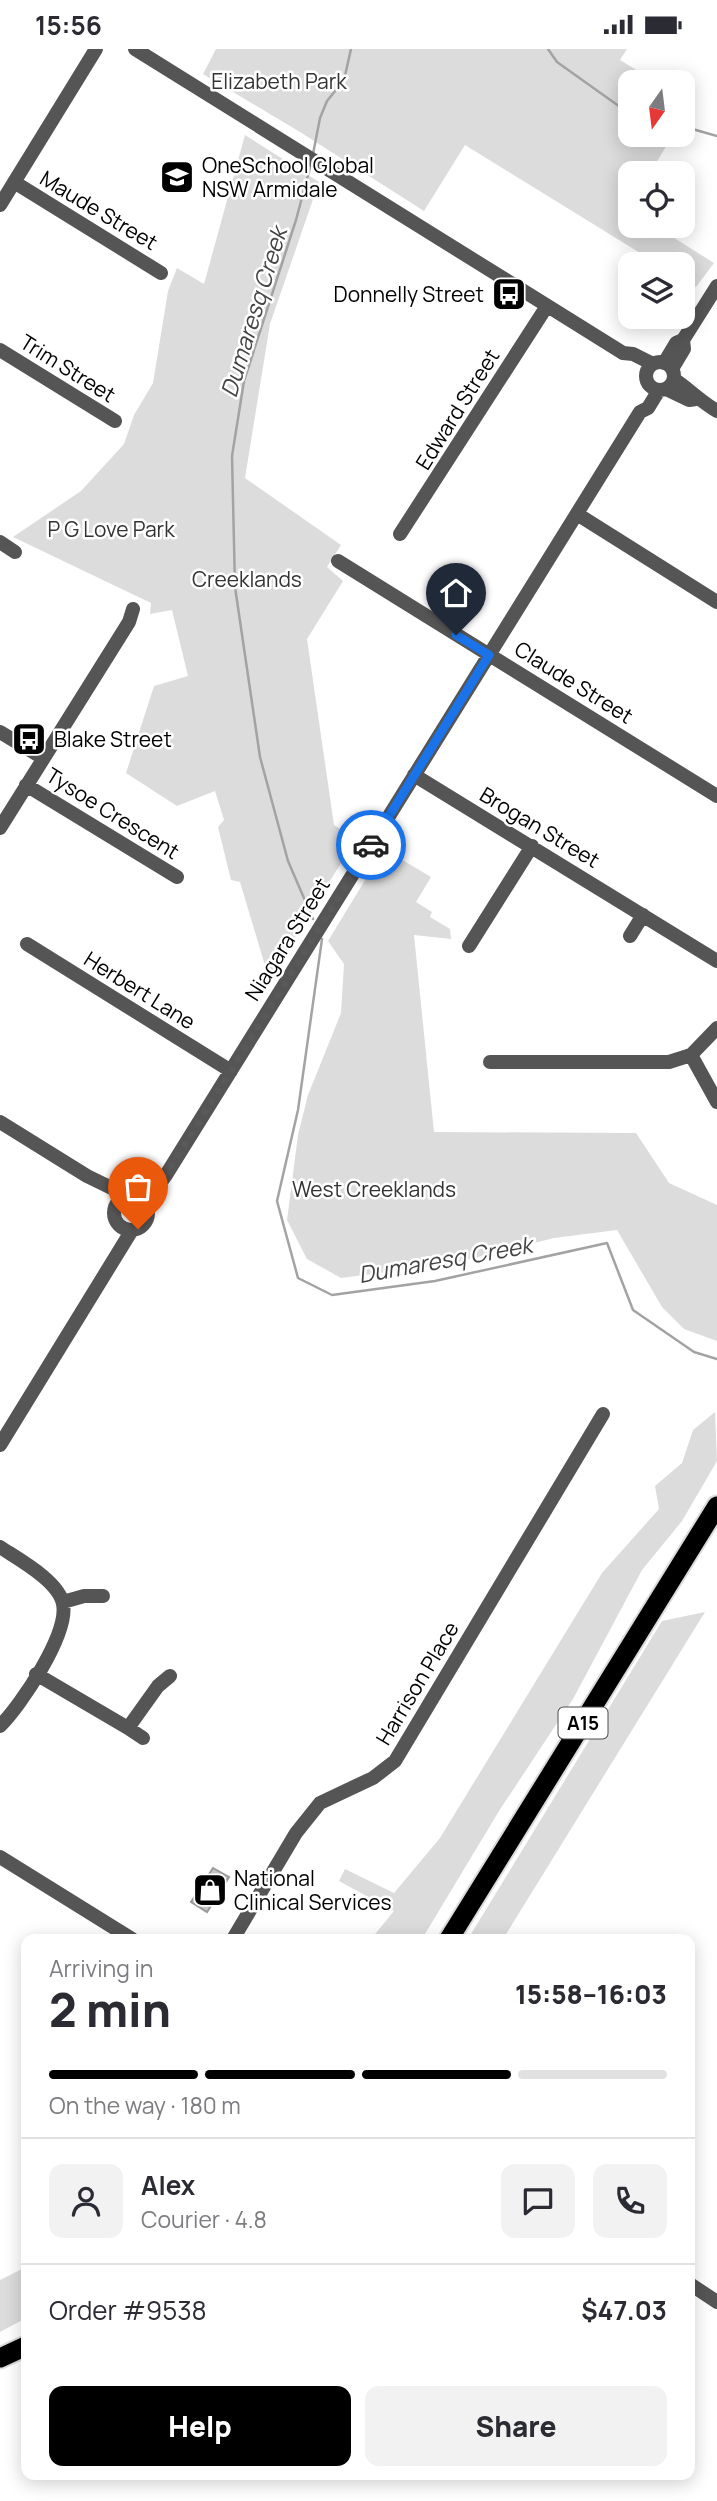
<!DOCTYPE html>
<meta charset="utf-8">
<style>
:root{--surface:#fff;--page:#f2f2f3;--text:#2b2b33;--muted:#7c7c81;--line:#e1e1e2;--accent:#000}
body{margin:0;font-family:Manrope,sans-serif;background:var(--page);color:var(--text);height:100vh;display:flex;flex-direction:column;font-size:26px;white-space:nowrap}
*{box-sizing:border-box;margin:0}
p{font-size:23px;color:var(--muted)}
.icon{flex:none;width:38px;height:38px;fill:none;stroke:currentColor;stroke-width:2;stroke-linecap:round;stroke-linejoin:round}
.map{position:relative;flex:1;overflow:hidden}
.details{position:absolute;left:21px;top:1885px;width:674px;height:546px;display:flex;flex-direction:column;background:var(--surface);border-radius:14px;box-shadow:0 4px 18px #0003}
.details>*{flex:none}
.needle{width:46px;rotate:194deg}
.fabs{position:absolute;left:618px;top:21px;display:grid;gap:14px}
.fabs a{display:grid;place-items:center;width:77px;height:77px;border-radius:14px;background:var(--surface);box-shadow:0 4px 18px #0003;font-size:35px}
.pin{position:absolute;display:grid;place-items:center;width:60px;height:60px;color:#fff;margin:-72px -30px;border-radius:50% 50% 50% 0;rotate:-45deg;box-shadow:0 0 7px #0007}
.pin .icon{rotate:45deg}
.courier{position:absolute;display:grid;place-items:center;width:70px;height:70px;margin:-35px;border:5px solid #1a73e8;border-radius:50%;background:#fff;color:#222;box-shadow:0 2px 9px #0007}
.summary em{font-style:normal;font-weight:800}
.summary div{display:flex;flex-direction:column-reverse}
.summary{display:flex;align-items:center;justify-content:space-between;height:119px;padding:0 28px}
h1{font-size:46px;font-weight:800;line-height:52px}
.bar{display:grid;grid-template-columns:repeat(4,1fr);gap:10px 7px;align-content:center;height:84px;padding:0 28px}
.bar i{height:9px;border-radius:5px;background:var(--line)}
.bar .selected{background:var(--accent)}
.bar p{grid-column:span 4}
.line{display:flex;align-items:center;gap:18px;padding:0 28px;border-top:2px solid var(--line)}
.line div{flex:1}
.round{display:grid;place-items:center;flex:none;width:74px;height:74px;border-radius:14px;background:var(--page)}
.button{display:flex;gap:14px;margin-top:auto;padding:14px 28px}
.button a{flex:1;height:80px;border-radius:14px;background:var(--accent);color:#fff;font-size:28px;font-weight:800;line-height:80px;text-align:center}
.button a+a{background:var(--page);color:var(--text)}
.status{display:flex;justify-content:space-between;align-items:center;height:49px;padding:0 35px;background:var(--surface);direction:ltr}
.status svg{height:19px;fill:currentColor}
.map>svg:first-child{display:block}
.green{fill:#dcdcdc}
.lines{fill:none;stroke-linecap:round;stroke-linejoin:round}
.stream{stroke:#a3a3a3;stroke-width:2.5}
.building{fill:#c4c4c4;stroke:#999;stroke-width:2}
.highway-casing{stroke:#dbdbdb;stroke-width:23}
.minor{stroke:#555;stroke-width:14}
.highway{stroke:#000;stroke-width:19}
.done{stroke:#595959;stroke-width:7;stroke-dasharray:0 12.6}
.route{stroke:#1a73e8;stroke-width:9}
.labels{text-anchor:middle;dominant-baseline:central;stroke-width:5;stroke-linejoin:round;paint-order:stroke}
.shield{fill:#fff;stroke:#4c4c4c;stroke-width:2}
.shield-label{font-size:19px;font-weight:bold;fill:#000}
.park-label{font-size:21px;fill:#333;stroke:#fff}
.poi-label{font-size:21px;fill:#000;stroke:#fff;text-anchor:start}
.street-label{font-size:21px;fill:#000;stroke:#fff}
.water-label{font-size:23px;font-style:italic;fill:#444;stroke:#fff}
</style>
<div class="status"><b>15:56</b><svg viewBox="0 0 49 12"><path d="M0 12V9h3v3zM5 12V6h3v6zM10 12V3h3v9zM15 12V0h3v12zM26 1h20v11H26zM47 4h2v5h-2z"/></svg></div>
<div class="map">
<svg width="717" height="2452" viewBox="0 0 717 2452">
<rect width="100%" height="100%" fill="#fff"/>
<!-- green -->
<path class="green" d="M216,0H627L620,11L656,33H630V86H673L650,124H630V177H677L671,187L714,214L696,238L683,230L682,215H658L465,96L424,162L300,83L203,25Z
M245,86L319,133L270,275L245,429L341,496L327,518L343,532L307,590L334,776L356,790L269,930L240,833L231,831L218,778L224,771L215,742L177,757L126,724L154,637L188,627L172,561L150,565L151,554L13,488L81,442L124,395L134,366L153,334L168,242L177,219L204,235Z
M384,800L431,828L416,853L432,863L430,868L450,880L451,890L414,886L434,1083L636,1084L669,1134L717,1156V1292L684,1280L662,1258L617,1181L554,1189L450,1215L341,1229L307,1210L287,1171L298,1086L308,1046L341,964L344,915L328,892Z
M715,1363L717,1412L682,1472L642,1521L573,1650L499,1762L422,1890H371L394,1862L339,1832L345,1820L394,1844L440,1789L602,1524L659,1460L655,1437L682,1414L693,1381Z
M705,1563L503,1890H468L662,1572Z
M26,2218V2269L0,2283V2231Z"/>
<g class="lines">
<!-- stream -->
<path class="stream" d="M548,0L557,13L623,60L630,62
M682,77L717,87
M313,105L320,69L327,52L344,31L351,0
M311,115L296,171L244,332L232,407L235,538L260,708L288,812L313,870
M322,890L298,1061L277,1152L298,1229L332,1246L435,1232L607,1194L633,1261L694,1303L717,1310"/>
</g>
<!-- building -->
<path class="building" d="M213,1819L229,1828L207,1863L191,1853Z"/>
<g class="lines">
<!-- highway casing -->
<g class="highway-casing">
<path id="highway" d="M449,1890L717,1457
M0,2309L26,2297"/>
</g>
<!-- minor -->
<path class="minor" d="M135,0L623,304L633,305L653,315
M14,133L161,224
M0,156L96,0
M0,301L115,372
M646 327a14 14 0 1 1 28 0a14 14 0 1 1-28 0Z
M664,314L676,294L683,291L717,237
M672,320L684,300L683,291
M674,330C690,341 700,352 717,362
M666,340L689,351L696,350
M577,465L717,553
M400,485L547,257
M0,493L15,503
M338,512L717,747
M0,683L43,709
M414,726L717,912
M26,736L177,828
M0,779L129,573L133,560
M630,887L643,866
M27,895L231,1022
M469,897L532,797
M691,1006L717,1053
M490,1013H669L691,1006L717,979
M0,1073L87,1127L128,1147
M114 1164a17 17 0 1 1 34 0a17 17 0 1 1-34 0Z
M145,1154L166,1126L640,363L648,359L659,341
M0,1396L132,1181
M0,1498C18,1510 59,1532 63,1555C69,1585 21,1656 0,1677
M63,1553L84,1547H103
M36,1625L128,1679L158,1637L170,1627
M128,1679L143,1689
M0,1808L132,1890
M233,1890L296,1784L320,1754L373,1729L395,1712L603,1365
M690,2235L717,2253"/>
<!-- highway -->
<use href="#highway" class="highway"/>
</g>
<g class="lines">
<!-- done -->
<path class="done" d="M138,1180L148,1167L145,1154L166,1126L371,796"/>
<!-- route -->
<path class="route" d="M371,796L489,606L456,586"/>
</g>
<!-- icons -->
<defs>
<g id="school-square" transform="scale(1.75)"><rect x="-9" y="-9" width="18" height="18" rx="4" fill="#000" stroke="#fff"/><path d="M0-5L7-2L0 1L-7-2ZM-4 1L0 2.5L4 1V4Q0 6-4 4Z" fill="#fff"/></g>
<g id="bus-square" transform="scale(1.75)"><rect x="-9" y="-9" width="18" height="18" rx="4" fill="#000" stroke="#fff"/><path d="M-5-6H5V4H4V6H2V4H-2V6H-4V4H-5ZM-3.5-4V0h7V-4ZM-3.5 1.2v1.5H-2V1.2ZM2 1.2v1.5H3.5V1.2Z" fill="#fff"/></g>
<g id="shop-square" transform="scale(1.75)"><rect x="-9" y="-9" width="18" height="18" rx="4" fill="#000" stroke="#fff"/><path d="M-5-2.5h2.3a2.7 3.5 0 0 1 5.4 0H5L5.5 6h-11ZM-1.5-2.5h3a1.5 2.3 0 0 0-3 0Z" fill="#fff"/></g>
</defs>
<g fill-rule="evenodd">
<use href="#school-square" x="177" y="128"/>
<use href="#bus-square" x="509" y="245"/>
<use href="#bus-square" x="29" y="690"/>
<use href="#shop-square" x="210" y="1841"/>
</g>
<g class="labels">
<!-- shield labels -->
<rect class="shield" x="558.5" y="1658.5" width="49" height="31" rx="5"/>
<g class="shield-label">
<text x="583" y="1674">A15</text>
</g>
<!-- park labels -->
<g class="park-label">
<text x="279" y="32">Elizabeth Park</text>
<text x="111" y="480">P G Love Park</text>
<text x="247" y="530">Creeklands</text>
<text x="374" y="1140">West Creeklands</text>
</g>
<!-- poi labels -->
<g class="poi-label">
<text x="202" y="116">OneSchool Global<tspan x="202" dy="24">NSW Armidale</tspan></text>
<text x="484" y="245" text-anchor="end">Donnelly Street</text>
<text x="54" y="690">Blake Street</text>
<text x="234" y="1829">National<tspan x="234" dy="24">Clinical Services</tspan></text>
</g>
<!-- street labels -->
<g class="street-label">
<text transform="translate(99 161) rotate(31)">Maude Street</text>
<text transform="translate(68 319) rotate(32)">Trim Street</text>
<text transform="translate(457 360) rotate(-58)">Edward Street</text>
<text transform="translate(574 633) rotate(32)">Claude Street</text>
<text transform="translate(113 764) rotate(32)">Tysoe Crescent</text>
<text transform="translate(540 778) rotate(31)">Brogan Street</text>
<text transform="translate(287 890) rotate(-58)">Niagara Street</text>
<text transform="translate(140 941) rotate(32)">Herbert Lane</text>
<text transform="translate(417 1634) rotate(-59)">Harrison Place</text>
</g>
<!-- water labels -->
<g class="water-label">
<text transform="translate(253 263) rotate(-73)">Dumaresq Creek</text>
<text transform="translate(445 1210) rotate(-10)">Dumaresq Creek</text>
</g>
</g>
</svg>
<div class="fabs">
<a><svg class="needle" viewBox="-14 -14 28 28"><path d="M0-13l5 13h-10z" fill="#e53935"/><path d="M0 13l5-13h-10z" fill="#7c7c81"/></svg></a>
<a><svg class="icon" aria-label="locate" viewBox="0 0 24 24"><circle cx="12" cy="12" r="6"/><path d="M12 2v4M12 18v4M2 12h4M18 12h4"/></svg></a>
<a><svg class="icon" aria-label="layers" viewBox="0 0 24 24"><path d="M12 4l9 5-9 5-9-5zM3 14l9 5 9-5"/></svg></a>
</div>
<div class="pin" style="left:138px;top:1180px;background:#ea580c"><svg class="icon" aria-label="bag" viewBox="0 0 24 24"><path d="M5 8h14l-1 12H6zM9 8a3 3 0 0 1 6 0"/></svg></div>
<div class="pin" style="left:456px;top:586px;background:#1f2937"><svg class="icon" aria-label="home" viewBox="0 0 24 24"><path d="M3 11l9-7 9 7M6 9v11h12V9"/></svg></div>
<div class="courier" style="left:371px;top:796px"><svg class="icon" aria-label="car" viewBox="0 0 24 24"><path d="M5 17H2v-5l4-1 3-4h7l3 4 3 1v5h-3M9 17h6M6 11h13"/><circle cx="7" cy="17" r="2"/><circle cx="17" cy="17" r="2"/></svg></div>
<section class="details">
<div class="summary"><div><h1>2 min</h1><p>Arriving in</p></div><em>15:58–16:03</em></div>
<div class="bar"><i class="selected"></i><i class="selected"></i><i class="selected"></i><i></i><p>On the way · 180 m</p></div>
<div class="line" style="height:126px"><a class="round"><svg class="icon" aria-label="person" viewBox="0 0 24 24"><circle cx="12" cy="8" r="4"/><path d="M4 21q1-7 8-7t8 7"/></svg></a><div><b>Alex</b><p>Courier · 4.8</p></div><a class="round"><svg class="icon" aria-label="chat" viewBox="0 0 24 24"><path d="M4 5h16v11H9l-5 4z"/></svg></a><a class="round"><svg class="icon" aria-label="phone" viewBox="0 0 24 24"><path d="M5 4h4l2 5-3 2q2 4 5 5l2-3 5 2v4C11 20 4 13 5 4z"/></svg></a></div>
<div class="line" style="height:91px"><div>Order #9538</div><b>$47.03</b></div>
<div class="button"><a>Help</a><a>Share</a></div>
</section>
</div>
